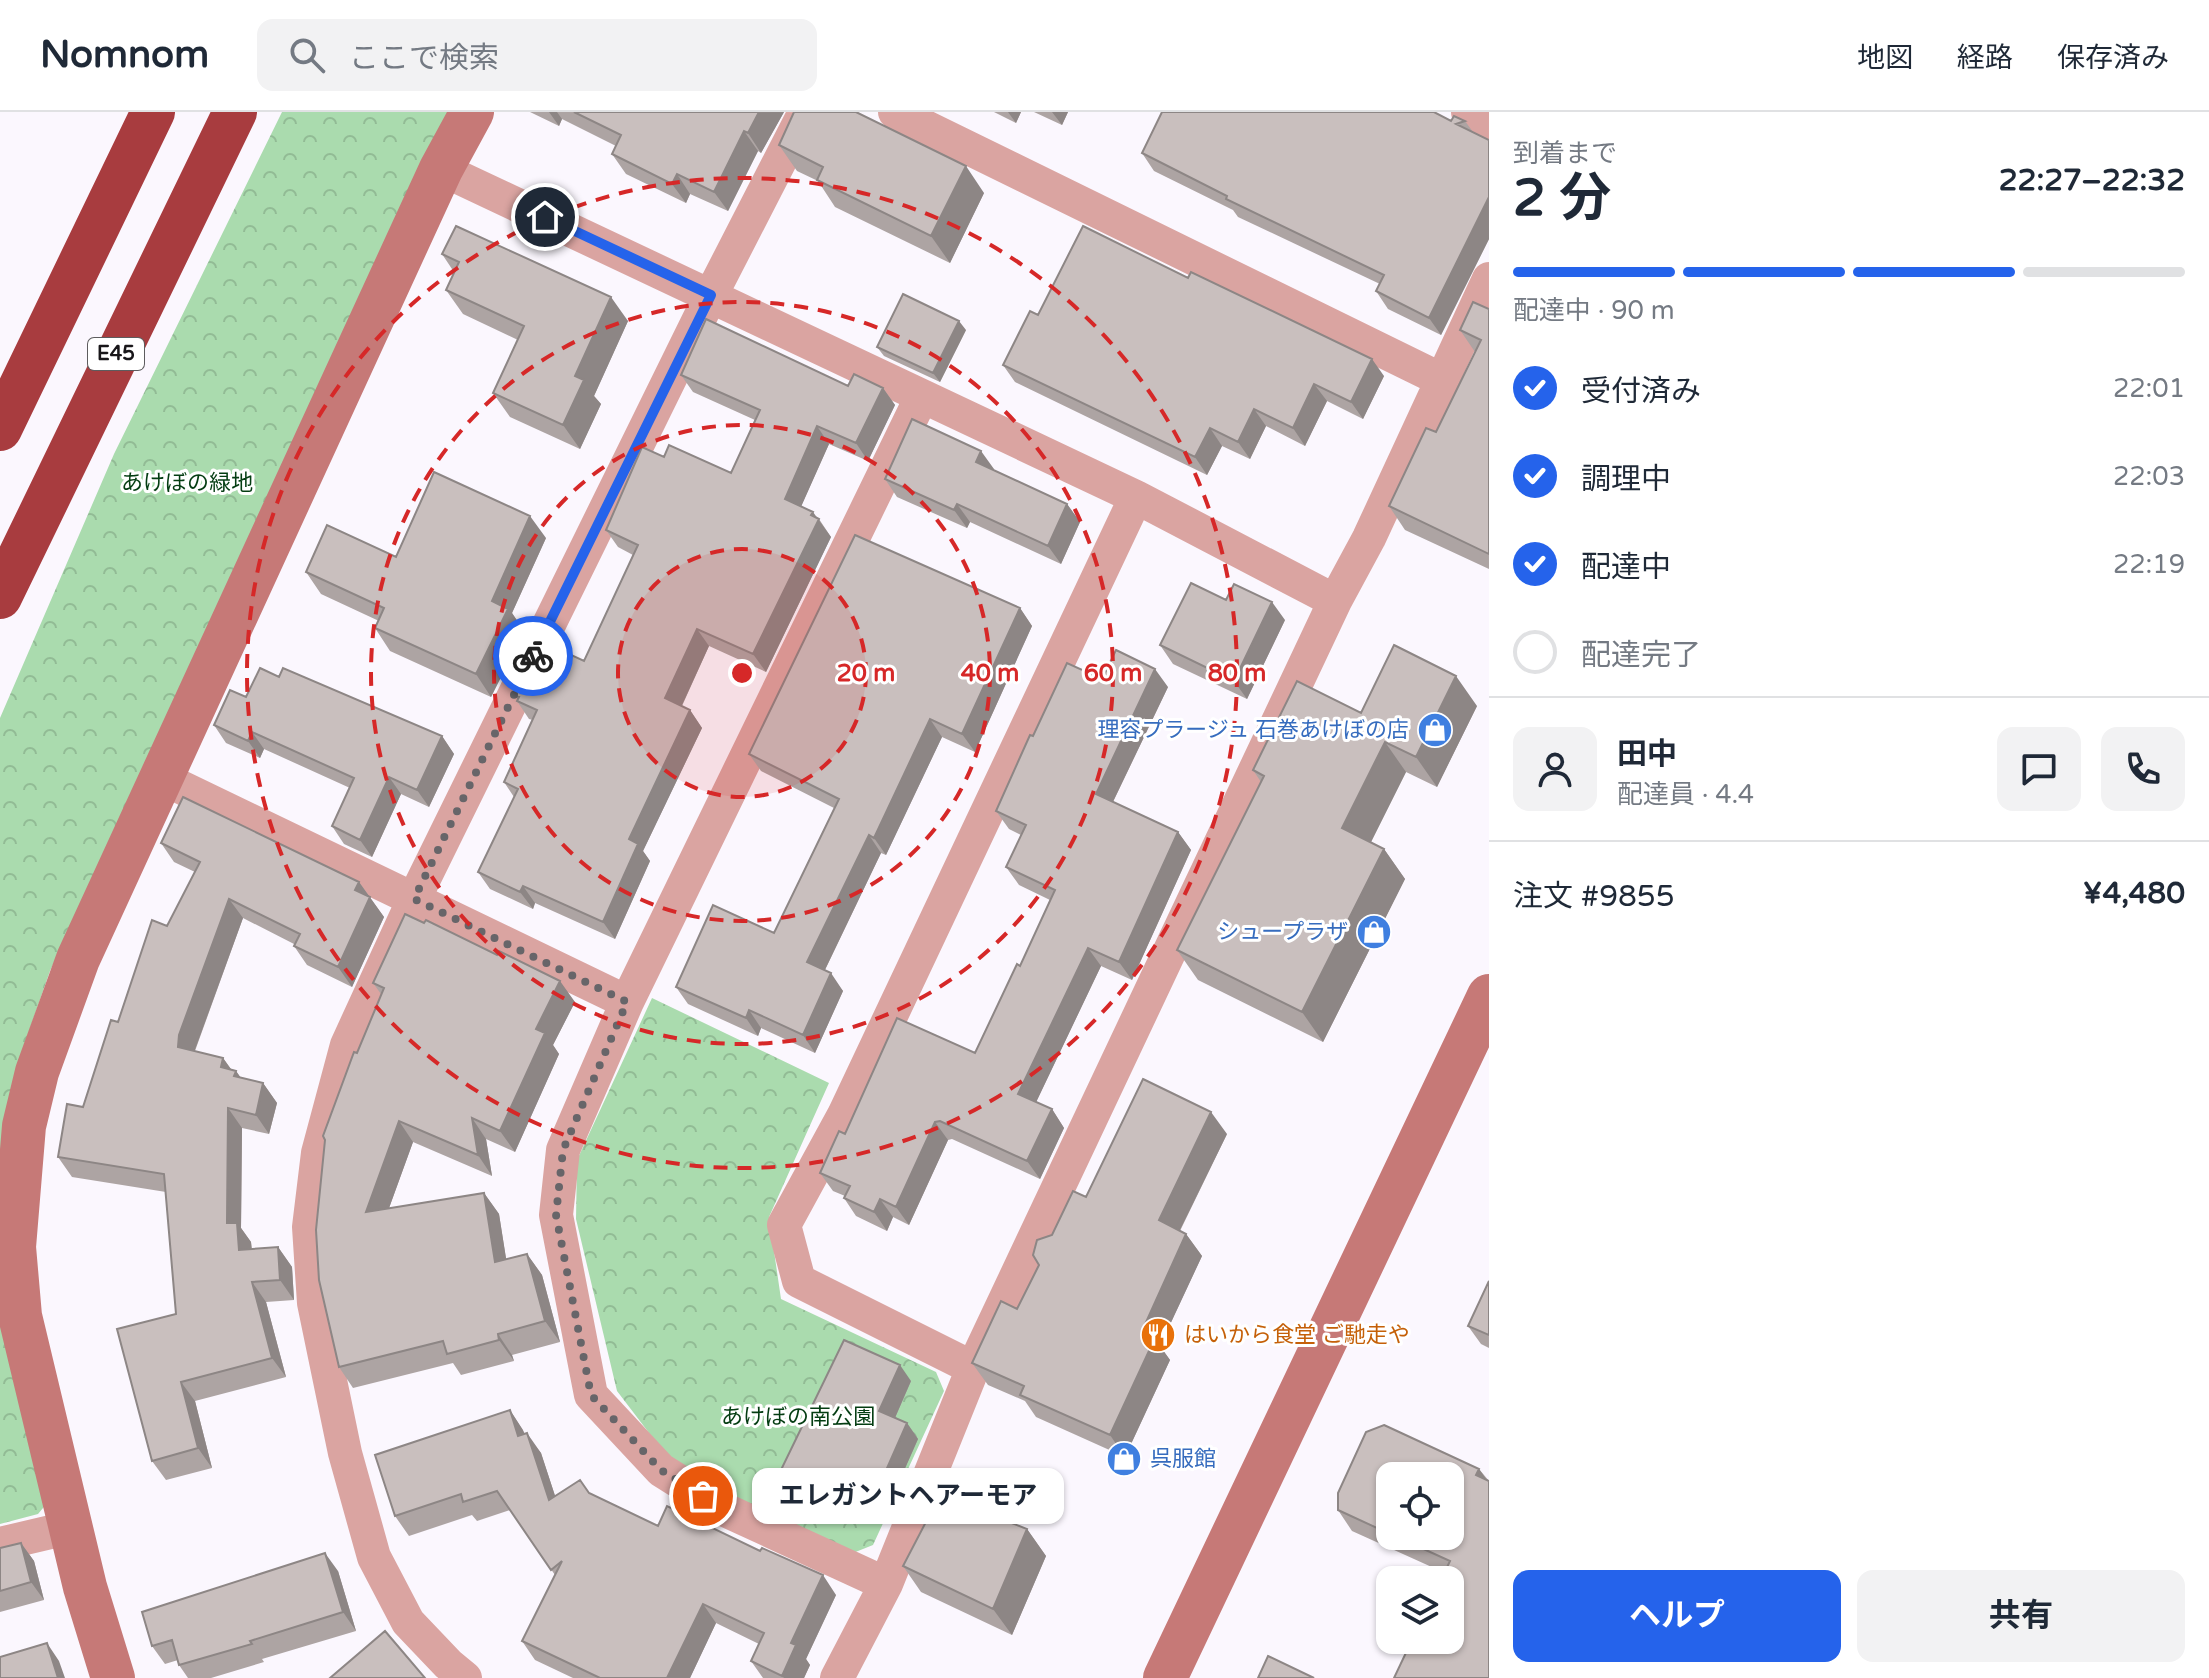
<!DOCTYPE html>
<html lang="ja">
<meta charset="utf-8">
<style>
:root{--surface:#fff;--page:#f2f2f3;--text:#1f2937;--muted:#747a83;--line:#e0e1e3;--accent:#2563eb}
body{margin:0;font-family:"Varela Round","Noto Sans JP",sans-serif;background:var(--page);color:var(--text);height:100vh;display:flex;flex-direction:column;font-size:30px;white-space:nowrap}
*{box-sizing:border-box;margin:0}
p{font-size:26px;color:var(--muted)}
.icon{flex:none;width:44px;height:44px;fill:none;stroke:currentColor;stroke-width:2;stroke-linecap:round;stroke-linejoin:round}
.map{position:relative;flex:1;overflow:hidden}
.sheet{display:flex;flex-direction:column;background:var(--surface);width:720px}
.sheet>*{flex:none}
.buttons{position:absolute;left:1376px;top:1350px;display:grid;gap:16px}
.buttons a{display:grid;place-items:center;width:88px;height:88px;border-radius:16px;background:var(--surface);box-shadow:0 2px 6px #0004;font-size:40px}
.pin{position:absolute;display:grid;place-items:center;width:68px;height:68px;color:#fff;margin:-34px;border:4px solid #fff;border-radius:50%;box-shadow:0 2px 8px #0007}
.courier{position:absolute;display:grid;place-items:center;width:80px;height:80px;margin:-40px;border:6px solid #2563eb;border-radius:50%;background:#fff;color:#222;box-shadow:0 2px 10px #0007}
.bubble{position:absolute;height:56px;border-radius:16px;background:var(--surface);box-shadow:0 2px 6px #0004;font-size:26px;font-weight:700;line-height:56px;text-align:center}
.overview em{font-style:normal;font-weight:700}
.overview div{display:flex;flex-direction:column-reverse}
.overview{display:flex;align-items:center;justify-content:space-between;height:136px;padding:0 24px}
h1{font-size:52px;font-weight:700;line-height:60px}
.bar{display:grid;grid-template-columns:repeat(4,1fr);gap:12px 8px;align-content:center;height:96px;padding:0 24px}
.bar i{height:10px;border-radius:6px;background:var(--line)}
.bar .current{background:var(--accent)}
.bar p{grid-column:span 4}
.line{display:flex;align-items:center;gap:20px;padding:0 24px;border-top:2px solid var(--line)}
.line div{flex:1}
.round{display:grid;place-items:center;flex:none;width:84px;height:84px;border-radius:16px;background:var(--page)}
ol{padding:0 24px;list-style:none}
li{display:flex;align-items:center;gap:24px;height:88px}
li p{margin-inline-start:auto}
li .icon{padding:8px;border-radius:50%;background:var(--accent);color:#fff;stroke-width:4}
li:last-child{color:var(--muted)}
li i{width:44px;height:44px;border:4px solid var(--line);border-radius:50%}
.action{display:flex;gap:16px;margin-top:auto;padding:16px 24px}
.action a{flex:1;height:92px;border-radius:16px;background:var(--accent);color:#fff;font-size:32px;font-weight:700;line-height:92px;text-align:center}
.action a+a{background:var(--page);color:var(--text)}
header{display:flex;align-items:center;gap:48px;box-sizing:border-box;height:112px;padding:0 40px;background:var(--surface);border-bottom:2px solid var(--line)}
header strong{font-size:38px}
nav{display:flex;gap:44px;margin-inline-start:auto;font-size:28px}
.search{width:560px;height:72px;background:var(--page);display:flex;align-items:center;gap:20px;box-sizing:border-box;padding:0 28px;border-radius:16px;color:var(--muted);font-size:30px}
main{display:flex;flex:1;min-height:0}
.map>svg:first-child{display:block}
.park{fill:url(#park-crowns)}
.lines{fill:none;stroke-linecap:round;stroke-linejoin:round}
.street{stroke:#daa4a1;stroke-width:34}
.secondary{stroke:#c67977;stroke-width:44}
.highway{stroke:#a83c3f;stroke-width:44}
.wall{fill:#ada4a3;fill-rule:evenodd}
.shaded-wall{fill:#8d8685}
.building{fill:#c9bfbe;stroke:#8d8685;stroke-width:2}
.done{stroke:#676569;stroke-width:8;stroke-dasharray:0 14.4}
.route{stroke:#2563eb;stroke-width:10}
.ring{fill:none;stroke:#d62828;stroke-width:4;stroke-dasharray:14 10}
.labels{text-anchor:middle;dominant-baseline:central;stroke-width:6;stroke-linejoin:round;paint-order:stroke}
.shield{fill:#fff;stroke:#5d5c5e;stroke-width:2}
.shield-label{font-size:20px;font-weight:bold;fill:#181619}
.park-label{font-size:22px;fill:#043d12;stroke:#fff}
.shop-label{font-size:22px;fill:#366cbe;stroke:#fff;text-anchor:end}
.food-label{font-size:22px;fill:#c56008;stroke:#fff;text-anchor:start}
.centre{fill:#d62828;stroke:#fff;stroke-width:4}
.ring-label{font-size:24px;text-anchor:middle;font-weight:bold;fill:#d62828;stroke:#fff;stroke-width:6;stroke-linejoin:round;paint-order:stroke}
</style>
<header>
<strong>Nomnom</strong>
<div class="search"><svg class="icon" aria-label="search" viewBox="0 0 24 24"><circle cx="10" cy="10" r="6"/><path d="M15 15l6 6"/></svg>ここで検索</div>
<nav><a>地図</a><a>経路</a><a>保存済み</a></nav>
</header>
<main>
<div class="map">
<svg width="1489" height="1566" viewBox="0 0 1489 1566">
<defs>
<pattern id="park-crowns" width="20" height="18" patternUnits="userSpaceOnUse" patternTransform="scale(2)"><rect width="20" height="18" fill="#aadbae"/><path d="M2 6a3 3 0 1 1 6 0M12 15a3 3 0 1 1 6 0" fill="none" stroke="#92bb95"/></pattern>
</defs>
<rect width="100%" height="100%" fill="#fbf7fe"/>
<!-- park -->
<path class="park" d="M282,0H451L272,374L50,859L18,951L0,1063V606L114,342Z
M652,886L829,971L769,1105L781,1187L936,1260L944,1279L873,1433L853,1441L717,1377L672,1351L617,1279L576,1107L577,1048Z
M0,1169L48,1390L38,1402L0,1412Z"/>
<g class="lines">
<!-- street -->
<path class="street" d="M895,0L1442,268
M1468,0L1489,10
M441,57L1136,385L1335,489
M162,666L627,890
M973,1256L799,1169L784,1113L844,1003L1136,385
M0,1432L72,1415
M886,1472L723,1397L661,1358L591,1283L556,1103L563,1038L627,890L922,284
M465,1566L448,1552L408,1510L374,1445L345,1341L314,1191L309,1115L318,1041L347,933L414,787L711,183L805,0
M837,1566L886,1472L973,1256L1335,489L1369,426L1489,167"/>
<!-- secondary -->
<path class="secondary" d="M113,1566L85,1475L20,1204L14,1135L24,1014L37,960L78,847L441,57L472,0
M1165,1566L1489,884"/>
<!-- highway -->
<path class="highway" d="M0,317L153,0
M0,485L235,0"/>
</g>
<!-- wall -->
<path class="wall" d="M530,0H784L761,41L758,39L728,99L690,82L686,91L626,62L612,42L616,34L562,7L559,14Z
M994,0H1021L1016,11Z
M1034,0H1068L1062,13Z
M1451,9H1465L1473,20L1489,28V127L1441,223L1388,197L1376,179L1380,172L1238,105L1233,98L1154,59L1142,41Z
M779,33L984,81L950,151L835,95L818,69L797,59Z
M442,142L628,209L594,284L601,292L580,337L510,305L493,281L518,228L463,202L446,178L454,160Z
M1489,197V457L1405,418L1389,394L1436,320L1475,240L1460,218Z
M1038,203L1384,264L1363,307L1327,289L1305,334L1266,314L1250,347L1222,334L1207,363L1015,270L1003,253Z
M966,218L940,270L884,244L877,235Z
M681,263L883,276L895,293L868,349L829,332L801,394L819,407L831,425L766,560L709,534L682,594L690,598L702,616L643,739L650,749L615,827L535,791L533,797L490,777L478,760L514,685L504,670L533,608L529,607L517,589L518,587L515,584L559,559L584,549L633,443L618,435L606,418L664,345L731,361L755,308L693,280Z
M994,357V358L1067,392L1080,410L1061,452L970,410L967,416L897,385L885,367Z
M546,426L512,501L524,519L491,585L390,539L375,516L379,509L321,482L306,460L396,445Z
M1020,496L1032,514L975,640L942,625L886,743L881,741L825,858L843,879L815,941L761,916L758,924L688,892L676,875L774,821L834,696L761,659L749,642Z
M1285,508L1247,587L1173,552L1160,533Z
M279,565L442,624L454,642L429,695L401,682L372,745L344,732L332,714L350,676L264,637L260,646L226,631L214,613L246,585Z
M1102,567L1168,575L1113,690L1178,720L1191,738L1132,868L1101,854L1036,990L1052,997L1064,1016L1040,1067L952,1027L948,1028L909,1113L893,1105L887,1119L856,1104L844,1086L845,1084L833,1079L820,1061L845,1022L975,941L1020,854L1050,788L1019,773L1006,755L1021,723L1009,717L996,699L1033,624Z
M1477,594L1437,675L1406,660L1371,730L1384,737L1405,767L1323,930L1198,868L1177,838L1261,670L1253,658L1361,601Z
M161,731L359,770L384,805L352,875L307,853L294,834V832L243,806L195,939L223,946L231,957L236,959L241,966L263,971L277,991L269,1022L242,1016L241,1116L251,1130L252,1137L278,1135L292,1155L294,1188L266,1190L286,1265L195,1289L212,1356L166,1368L152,1349L176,1202L166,1080L72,1065L58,1045L83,995L118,910L195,760L174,750Z
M373,871L575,890L553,933L559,942L515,1040L486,1027L492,1064L413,1030L389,1096L484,1081L499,1102L506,1147L527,1142L542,1163L560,1230L512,1243L514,1249L461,1263L453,1251L353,1276L339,1255L381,882Z
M1227,1022L1180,1119L1186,1122L1202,1144L1160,1234L1170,1248L1125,1345L1036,1305L1025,1289L988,1273L972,1251L1017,1197L1039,1153L1052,1123L1086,1085Z
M1489,1169V1236L1481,1232L1468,1214Z
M911,1269L895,1306L907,1311L918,1327L884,1404L850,1388L843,1402L790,1378L779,1362Z
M510,1298L525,1322L541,1341L555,1384L589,1381L658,1414L836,1483L806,1547L810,1553L804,1566H763L751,1549L759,1532L716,1511L690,1566H573L535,1548L522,1529L555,1463L510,1398L477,1409L472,1403L409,1424L395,1404Z
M1384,1313L1479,1357L1489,1369V1566H1394L1412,1528H1450V1468H1441L1445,1461L1352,1419L1338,1398V1381L1366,1320ZM1390,1364H1450V1424H1390Z
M1027,1417L1046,1444L1012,1523L921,1480L903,1454Z
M21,1431L34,1449L44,1488L0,1500V1436Z
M338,1459L356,1519L262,1547L264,1550L211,1566H188L179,1553L178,1548L165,1552L152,1534Z"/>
<!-- shaded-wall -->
<path class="shaded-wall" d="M549,0H557L562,7L559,14Z
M759,0H784L761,41L748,21Z
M1008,0H1021L1016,11Z
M1052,0H1068L1062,13Z
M744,19L758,39L728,99L714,80Z
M966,54L984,81L950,151L931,124Z
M677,62L690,82L686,91L672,72Z
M1489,85V127L1441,223L1429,206Z
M611,185L628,209L594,284L601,292L580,337L563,313L575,264Z
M959,209L966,218L940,270L933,261Z
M1372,247L1384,264L1363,307L1351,290Z
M1314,272L1327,289L1305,334L1293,316Z
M883,276L895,293L868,349L856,331Z
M1254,297L1266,314L1250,347L1238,330Z
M817,314L829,332L797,404L785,387Z
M1210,316L1222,334L1207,363L1195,345Z
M981,339L994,357L989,369L976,350Z
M957,392L970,410L967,416L954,398Z
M1067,392L1080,410L1061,452L1048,434Z
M813,400L831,425L766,560L753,542Z
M530,404L546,426L512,501L524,519L491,585L476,562L492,489Z
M1272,490L1285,508L1247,587L1234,569Z
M1020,496L1032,514L975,640L962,622Z
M697,517L709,534L677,604L665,586Z
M1155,557L1168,575L1108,700L1096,682Z
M1456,564L1477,594L1437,675L1416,645Z
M690,598L702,616L643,739L650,749L615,827L603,810L629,727Z
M930,607L942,625L886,743L874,726Z
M252,620L264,637L260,646L248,629Z
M442,624L454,642L429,695L417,678Z
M1385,630L1406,660L1363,746L1342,716Z
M389,665L401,682L372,745L360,728Z
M1178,720L1191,738L1132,868L1119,850Z
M869,723L881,741L820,868L807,850Z
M1384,737L1405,767L1323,930L1302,900Z
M359,770L384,805L352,875L338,855L355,778Z
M523,774L535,791L533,797L520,780Z
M229,787L243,806L193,943L178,935L179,923Z
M1088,836L1101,854L1031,1001L1018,982Z
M831,861L843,879L815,941L803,923Z
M560,869L575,890L553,933L559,942L515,1040L500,1019L536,917Z
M749,898L761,916L758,924L746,906Z
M223,946L235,963L236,959L249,978L221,955Z
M263,971L277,991L269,1022L256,1003Z
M228,996L242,1016L241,1116L251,1130L253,1157L239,1138L227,1111Z
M1052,997L1064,1016L1040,1067L1027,1049Z
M1211,1000L1227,1022L1174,1130L1159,1108Z
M472,1006L486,1027L492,1064L478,1043Z
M399,1009L413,1030L380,1121L366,1100Z
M935,1010L948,1028L909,1113L896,1095Z
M484,1081L499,1102L510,1171L495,1150Z
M880,1087L893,1105L887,1119L874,1100Z
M1186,1122L1202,1144L1160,1234L1170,1248L1125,1345L1110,1323L1142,1219Z
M278,1135L292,1155L294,1188L280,1168Z
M527,1142L542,1163L560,1230L545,1209Z
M252,1170L266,1190L286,1265L272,1246Z
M498,1222L512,1243L514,1249L499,1228Z
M900,1253L911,1269L891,1315L879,1299Z
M181,1270L195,1289L212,1356L198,1336Z
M510,1298L523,1318L532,1343L518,1324Z
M907,1311L918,1327L884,1404L873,1388Z
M527,1321L541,1341L563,1408L549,1388Z
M1479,1357L1489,1371L1476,1363Z
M838,1372L850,1388L843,1402L832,1386Z
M1027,1417L1046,1444L1012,1523L993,1497Z
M21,1431L34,1449L44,1488L31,1470Z
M325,1441L338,1459L356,1519L343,1500Z
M823,1463L836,1483L806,1547L810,1553L804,1566H784L782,1564L791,1531Z
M703,1492L716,1511L690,1566H667Z
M47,1531L59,1549L65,1566H58Z"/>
<!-- building -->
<path class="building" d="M574,0H759L748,21L744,19L714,80L677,62L672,72L612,42L621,23Z
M794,0H856L966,54L931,124L817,68L823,55L779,33Z
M1162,0H1434L1451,9L1454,4L1465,9L1456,12L1489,28V85L1429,206L1376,179L1384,163L1226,87L1227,84L1142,41Z
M456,114L611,185L575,264L584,268L563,313L493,281L524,214L446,178L459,150L442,142Z
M1083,114L1188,166L1191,160L1372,247L1351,290L1314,272L1293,316L1254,297L1238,330L1210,316L1195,345L1003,253L1030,199L1038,203Z
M903,182L959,209L933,261L877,235Z
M1473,190L1489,197V442L1389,394L1426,316L1436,320L1481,228L1460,218Z
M706,207L848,274L854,262L883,276L856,331L817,314L785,387L813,400L811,403L819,407L753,542L697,517L665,586L690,598L629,727L638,732L603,810L523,774L520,780L478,760L518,677L504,670L537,598L517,589L519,585L515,584L533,547L559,559L567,541L584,549L638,433L606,418L642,335L664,345L669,333L731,361L760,298L681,263Z
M912,307L981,339L976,350L1067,392L1048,434L957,392L954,398L885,367Z
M434,360L530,404L492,489L508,497L476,562L375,516L384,496L306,460L327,413L396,445Z
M855,423L1020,496L962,622L930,607L874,726L869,723L807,850L831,861L803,923L749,898L746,906L676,875L713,793L774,821L839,687L749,642Z
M1191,471L1226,488L1234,472L1272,490L1234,569L1160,533Z
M1394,533L1456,564L1416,645L1385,630L1342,716L1384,737L1302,900L1177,838L1264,664L1253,658L1297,569L1361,601Z
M1116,538L1155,557L1096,682L1178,720L1119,850L1088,836L1018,982L1052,997L1027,1049L940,1009L935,1010L896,1095L880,1087L874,1100L844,1086L850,1074L820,1061L839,1019L845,1022L897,906L975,941L1017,852L1020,854L1055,778L1006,755L1026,713L996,699L1030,623L1033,624L1067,551L1102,567Z
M260,556L279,565L283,556L442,624L417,678L389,665L360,728L332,714L354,666L252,620L248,629L214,613L230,578L246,585Z
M183,685L359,770L355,778L370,785L338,855L294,834L300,822L229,787L179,923L178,935L223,946L221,955L236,959L234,964L263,971L256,1003L228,996L227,1111H237L239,1138L278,1135L280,1168L252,1170L272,1246L181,1270L198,1336L152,1349L117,1217L176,1202L164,1062L58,1045L67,992L83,995L111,908L118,910L152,808L167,814L200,750L161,731Z
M405,802L424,811L426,808L497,843L499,839L560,869L536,917L545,921L500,1019L472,1006L478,1043L399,1009L366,1100L484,1081L495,1150L527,1142L545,1209L498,1222L499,1228L447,1242L443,1229L339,1255L319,1168L316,1118L325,1028L323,1024L354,940L357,941L384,876L373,871Z
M1143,967L1211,1000L1159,1108L1186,1122L1142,1219L1155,1226L1110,1323L1020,1283L1024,1274L972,1251L1001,1189L1017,1197L1039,1153L1033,1143L1037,1128L1052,1123L1073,1079L1086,1085Z
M1489,1169V1223L1468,1214Z
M844,1228L900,1253L879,1299L907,1311L873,1388L838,1372L832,1386L779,1362Z
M510,1298L518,1324L527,1321L549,1388L580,1368L589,1381L658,1414L667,1394L760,1439L762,1436L823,1463L791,1531L796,1533L782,1564L751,1549L764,1521L703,1492L667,1566H600L522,1529L562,1449L551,1458L497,1379L463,1390L461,1382L395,1404L375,1343Z
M1384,1313L1479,1357L1476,1363L1489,1369V1566H1394L1412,1528H1450V1468H1441L1450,1449L1395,1424H1450V1364H1390V1422L1338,1398V1381L1366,1320Z
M940,1383L1027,1417L993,1497L903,1454Z
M21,1431L31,1470L0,1479V1436Z
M325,1441L343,1500L250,1529L252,1532L179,1553L172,1528L152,1534L142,1500Z
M385,1519L425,1566H330Z
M47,1531L58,1566H0V1545Z
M1268,1544L1314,1566H1258Z"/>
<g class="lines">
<!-- done -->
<path class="done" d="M533,544L414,787L627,890L563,1038L556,1103L591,1283L661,1358L703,1384"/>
<!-- route -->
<path class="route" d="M533,544L711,183L545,105"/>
</g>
<!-- distance rings -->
<circle cx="742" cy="561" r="124" fill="#d62828" fill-opacity=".12"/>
<g class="ring">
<circle cx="742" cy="561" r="124"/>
<circle cx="742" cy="561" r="248"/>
<circle cx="742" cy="561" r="371"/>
<circle cx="742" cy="561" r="495"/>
</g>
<!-- icons -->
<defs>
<g id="shop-disc" transform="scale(1.8)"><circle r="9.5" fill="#3f7fe0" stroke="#fff"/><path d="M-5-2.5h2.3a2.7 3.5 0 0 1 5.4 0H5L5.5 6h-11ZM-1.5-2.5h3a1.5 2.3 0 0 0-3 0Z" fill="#fff"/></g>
<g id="restaurant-disc" transform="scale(1.8)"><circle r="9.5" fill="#e8710a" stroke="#fff"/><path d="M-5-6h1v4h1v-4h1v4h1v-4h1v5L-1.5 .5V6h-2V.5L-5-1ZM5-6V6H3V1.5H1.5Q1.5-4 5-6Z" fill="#fff"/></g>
</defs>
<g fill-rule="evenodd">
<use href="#shop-disc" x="1435" y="618"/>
<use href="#shop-disc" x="1374" y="820"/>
<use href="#restaurant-disc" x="1158" y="1223"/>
<use href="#shop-disc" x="1124" y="1347"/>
</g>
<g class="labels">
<!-- shield labels -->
<rect class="shield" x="88" y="226" width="56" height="32" rx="6"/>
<g class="shield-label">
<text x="116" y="242">E45</text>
</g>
<!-- park labels -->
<g class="park-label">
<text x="187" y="371">あけぼの緑地</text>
<text x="798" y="1305">あけぼの南公園</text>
</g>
<!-- shop labels -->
<g class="shop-label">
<text x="1409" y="618">理容プラージュ 石巻あけぼの店</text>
<text x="1348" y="820">シュープラザ</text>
<text x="1150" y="1347" text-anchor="start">呉服館</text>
</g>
<!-- food labels -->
<g class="food-label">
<text x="1184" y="1223">はいから食堂 ご馳走や</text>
</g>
</g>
<circle cx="742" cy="561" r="12" class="centre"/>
<g class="ring-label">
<text x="866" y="569">20 m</text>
<text x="990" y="569">40 m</text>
<text x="1113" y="569">60 m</text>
<text x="1237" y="569">80 m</text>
</g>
</svg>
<div class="buttons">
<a><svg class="icon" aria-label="locate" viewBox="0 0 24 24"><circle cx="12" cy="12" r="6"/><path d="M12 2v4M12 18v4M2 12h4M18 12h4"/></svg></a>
<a><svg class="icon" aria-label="layers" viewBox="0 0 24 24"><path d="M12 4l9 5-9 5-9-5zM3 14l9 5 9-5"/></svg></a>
</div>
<div class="pin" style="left:703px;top:1384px;background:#ea580c"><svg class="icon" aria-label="bag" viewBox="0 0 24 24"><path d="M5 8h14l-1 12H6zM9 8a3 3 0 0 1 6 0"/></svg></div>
<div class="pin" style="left:545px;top:105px;background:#1f2937"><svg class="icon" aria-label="home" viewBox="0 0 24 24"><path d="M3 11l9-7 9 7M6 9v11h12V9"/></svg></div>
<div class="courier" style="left:533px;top:544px"><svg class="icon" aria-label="bike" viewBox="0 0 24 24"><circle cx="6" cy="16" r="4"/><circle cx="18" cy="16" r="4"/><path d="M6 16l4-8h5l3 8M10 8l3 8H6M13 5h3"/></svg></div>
<div class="bubble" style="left:752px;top:1356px;width:312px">エレガントヘアーモア</div>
</div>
<section class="sheet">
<div class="overview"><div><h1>2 分</h1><p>到着まで</p></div><em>22:27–22:32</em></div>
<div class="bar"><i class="current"></i><i class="current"></i><i class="current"></i><i></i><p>配達中 · 90 m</p></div>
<ol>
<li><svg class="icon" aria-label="check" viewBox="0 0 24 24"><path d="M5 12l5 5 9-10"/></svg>受付済み<p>22:01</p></li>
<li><svg class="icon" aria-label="check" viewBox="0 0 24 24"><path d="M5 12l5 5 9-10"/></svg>調理中<p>22:03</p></li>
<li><svg class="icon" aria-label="check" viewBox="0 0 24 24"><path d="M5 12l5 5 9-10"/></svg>配達中<p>22:19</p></li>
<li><i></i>配達完了</li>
</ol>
<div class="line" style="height:144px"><a class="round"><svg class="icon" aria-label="person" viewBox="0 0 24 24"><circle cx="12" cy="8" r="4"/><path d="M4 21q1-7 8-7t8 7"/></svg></a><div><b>田中</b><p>配達員 · 4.4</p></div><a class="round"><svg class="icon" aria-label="chat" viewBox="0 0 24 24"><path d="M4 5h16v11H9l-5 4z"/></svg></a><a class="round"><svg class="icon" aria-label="phone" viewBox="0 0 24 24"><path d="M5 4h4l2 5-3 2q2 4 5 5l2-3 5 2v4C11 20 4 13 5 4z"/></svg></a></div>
<div class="line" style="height:104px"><div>注文 #9855</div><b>¥4,480</b></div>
<div class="action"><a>ヘルプ</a><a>共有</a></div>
</section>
</main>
